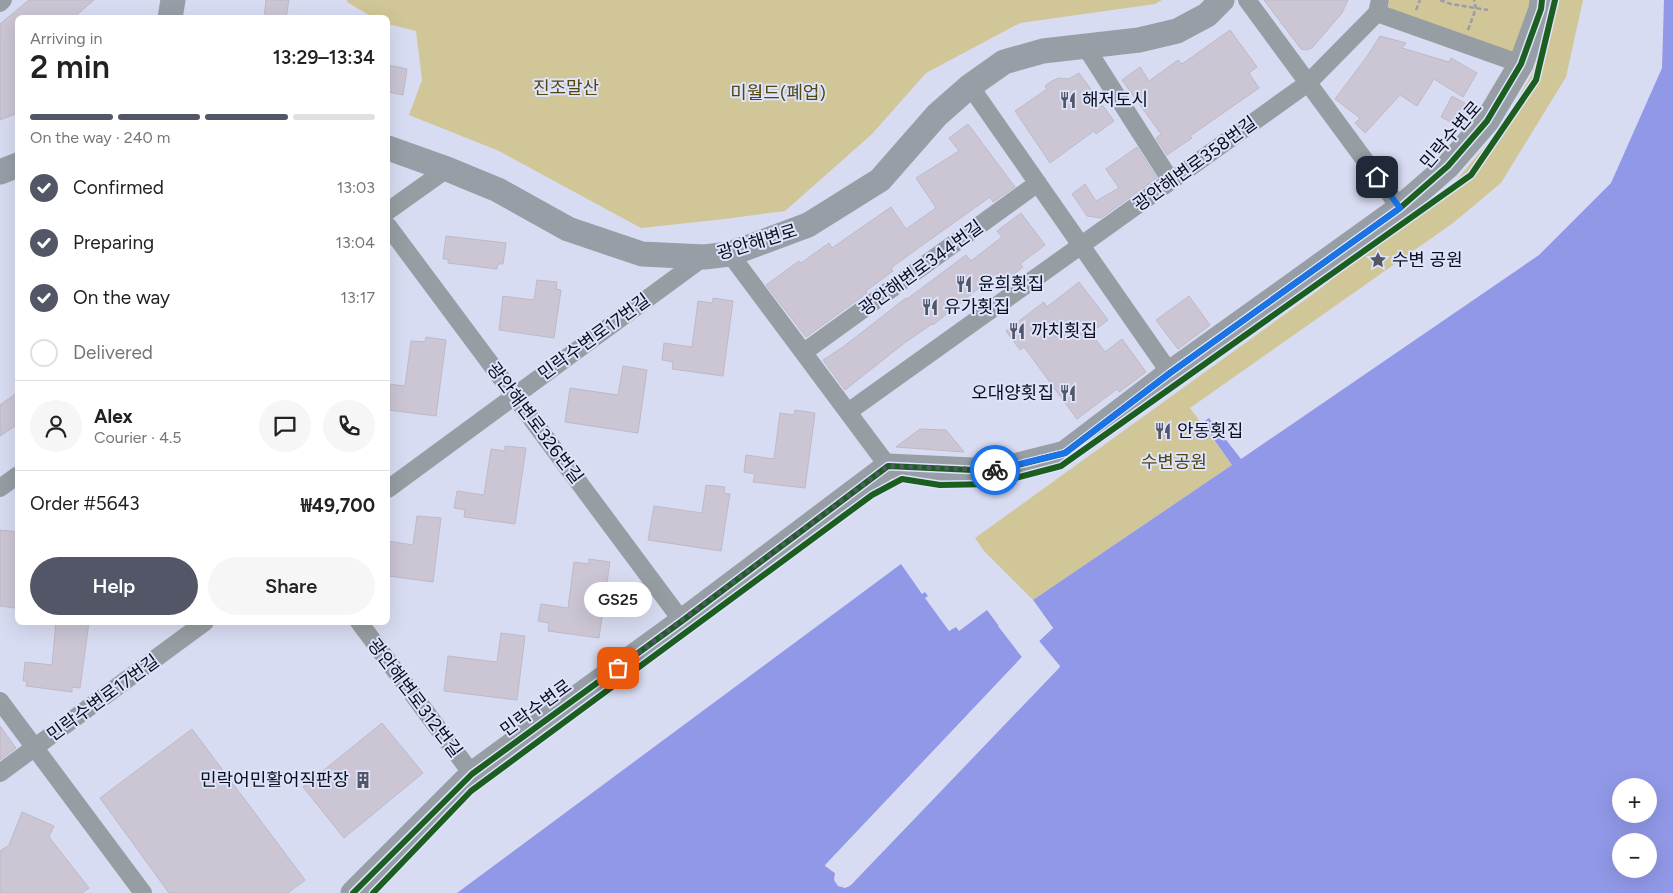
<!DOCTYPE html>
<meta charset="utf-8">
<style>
:root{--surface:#fff;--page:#f6f6f6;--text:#222;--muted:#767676;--line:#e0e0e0;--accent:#535666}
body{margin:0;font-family:Figtree,"Noto Sans KR",sans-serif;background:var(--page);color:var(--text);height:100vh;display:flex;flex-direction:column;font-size:19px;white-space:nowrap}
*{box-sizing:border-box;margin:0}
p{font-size:16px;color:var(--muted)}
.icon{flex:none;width:28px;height:28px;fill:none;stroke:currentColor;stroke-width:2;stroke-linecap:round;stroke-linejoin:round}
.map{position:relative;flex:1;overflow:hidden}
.drawer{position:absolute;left:15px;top:15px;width:375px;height:610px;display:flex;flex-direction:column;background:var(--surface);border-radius:8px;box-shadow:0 5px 20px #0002}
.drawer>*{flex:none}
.fabs{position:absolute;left:1612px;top:778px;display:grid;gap:10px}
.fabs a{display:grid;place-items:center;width:45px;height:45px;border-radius:50%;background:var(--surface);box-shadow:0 5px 20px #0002;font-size:25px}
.pin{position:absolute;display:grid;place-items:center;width:42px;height:42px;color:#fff;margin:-21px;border-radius:10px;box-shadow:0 2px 8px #0006}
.courier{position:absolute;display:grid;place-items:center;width:50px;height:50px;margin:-25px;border:4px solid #1a73e8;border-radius:50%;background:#fff;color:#222;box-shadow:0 1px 6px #0007}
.bubble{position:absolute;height:35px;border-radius:18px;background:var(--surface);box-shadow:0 5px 20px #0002;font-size:16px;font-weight:600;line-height:35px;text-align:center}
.head em{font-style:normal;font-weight:600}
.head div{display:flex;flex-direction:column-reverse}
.head{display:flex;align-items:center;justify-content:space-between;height:85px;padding:0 15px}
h1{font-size:32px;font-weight:600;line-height:38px}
.bar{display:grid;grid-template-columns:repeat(4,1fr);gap:8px 5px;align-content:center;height:60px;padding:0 15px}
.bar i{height:6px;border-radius:4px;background:var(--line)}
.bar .current{background:var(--accent)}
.bar p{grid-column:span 4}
.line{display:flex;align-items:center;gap:12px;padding:0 15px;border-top:1px solid var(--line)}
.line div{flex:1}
.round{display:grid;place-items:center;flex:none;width:52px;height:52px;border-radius:26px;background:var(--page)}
ol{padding:0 15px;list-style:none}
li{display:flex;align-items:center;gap:15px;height:55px}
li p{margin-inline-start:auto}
li .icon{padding:5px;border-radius:50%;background:var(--accent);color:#fff;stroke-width:4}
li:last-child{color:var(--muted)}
li i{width:28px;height:28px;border:2px solid var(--line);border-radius:50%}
.cta{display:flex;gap:10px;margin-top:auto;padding:10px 15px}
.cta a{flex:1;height:58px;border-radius:30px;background:var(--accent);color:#fff;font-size:20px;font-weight:600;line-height:58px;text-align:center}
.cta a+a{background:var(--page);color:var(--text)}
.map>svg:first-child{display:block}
.green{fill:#d0c697}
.water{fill:#9198e7;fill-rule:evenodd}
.pier{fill:#d8dcf2}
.building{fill:#cbc5d4;stroke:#beb9c8}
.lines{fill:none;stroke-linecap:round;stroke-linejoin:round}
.path{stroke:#9a9fa7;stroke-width:2.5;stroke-dasharray:5 2.5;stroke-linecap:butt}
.street{stroke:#979ea3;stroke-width:18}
.secondary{stroke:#979ea6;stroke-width:25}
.cycleway-casing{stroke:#dee3fc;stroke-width:9}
.cycleway{stroke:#1b5e20;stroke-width:6}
.done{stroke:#535666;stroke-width:5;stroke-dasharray:0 9}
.route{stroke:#1a73e8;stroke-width:6}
.labels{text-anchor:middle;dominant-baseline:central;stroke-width:4;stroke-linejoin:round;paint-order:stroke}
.park-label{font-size:18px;fill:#52470f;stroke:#dee3fc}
.poi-label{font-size:18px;fill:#0c0e1b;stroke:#dee3fc;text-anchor:start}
.street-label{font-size:18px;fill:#0c0e1b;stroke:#dee3fc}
</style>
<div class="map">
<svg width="1673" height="893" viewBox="0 0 1673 893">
<rect width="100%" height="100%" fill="#d8dcf2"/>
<!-- green -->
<path class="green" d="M347,0H1162L1155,4L1020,23L926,73L872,134L785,211L725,219L641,228L499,151L409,115L422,80L416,31L388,24V18L372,17L347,2Z
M1390,0H1583L1566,77L1501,183L1453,223L1190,408L1232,465L1033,600L984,551L975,538L1320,289L1392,230L1454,183L1503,125L1532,74L1536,61L1387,8Z"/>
<!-- water -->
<path class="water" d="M1664,0H1673V893H457L901,564L922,594L925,592L928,596L925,598L949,631L956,627L959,631L987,610L1022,657L825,865L835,873L836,883L848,887L1060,666L1039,641L1053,628L1033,600L1232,465L1202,423L1209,418L1241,459L1539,255L1611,183L1662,68ZM1621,786H1649V814H1621ZM1621,841H1649V869H1621Z"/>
<!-- pier -->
<path class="pier" d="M1033,600L1053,628L1039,641L1060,667L851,885L845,888L838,886L834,880L835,873L825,866L1022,657L998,626L1000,624L1024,655V658L828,865L837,872V879L840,884L845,886L850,884L1056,667L1036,642L1037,639L1050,627L1031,602Z"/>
<!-- building -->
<path class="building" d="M29,0H94L73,18H18V113L0,120V24Z
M266,0H289L286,18H264Z
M1264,0H1348L1342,13L1312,48L1306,50L1301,49Z
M1230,30L1257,67L1249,73L1259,88L1190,136L1192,138L1167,155L1156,138L1161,134L1122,80L1140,67L1149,81L1178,60L1182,64Z
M1380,36L1406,43L1402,48L1449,62L1451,58L1477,73L1463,97L1434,79L1417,106L1400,95L1365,133L1355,123L1360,118L1335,99L1368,55Z
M388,65L407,69L403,95L388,92Z
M1079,73L1114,121L1096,134L1094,131L1050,163L1015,111L1047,89L1045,86L1052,81L1059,78L1069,79Z
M1452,96L1477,110L1462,128L1441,117Z
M968,124L1015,187L993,202L990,197L921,246L891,268L893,271L866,291L867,293L806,337L766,285L799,261L801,263L829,243L832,248L891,207L906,229L936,208L916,178L959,151L949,138Z
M1137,147L1157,178L1101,218L1087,216L1072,194L1085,184L1096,201L1119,188L1106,169Z
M1021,213L1045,245L1020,264L1023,267L1001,284L995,275L933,325L932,324L903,344L845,390L823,360L843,347L906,298L907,299L966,255L971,261L1002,237L997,231Z
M446,236L506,243L503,264H498L497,269L448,263V259H443Z
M537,280L557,282L556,289L561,290L554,338L499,330L503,296L534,300Z
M1079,282L1108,320L1091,333L1105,352L1122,339L1146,372L1119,392L1117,389L1077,419L1024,347L1020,350L1006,331L1044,302L1047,307Z
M1189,296L1210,325L1178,349L1156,320Z
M713,298L733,301L723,376L672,369L673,362L662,360L664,343L692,347L698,301L712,303Z
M426,337L446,340L436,416L388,410V384L405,386L411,341L425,342Z
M623,366L647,370L638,433L565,422L570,388L618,395Z
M18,392V424L0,436V405Z
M795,410L815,413L805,488L753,482L755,474L744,472L746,455L774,459L780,413L794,415Z
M920,429L946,430L964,452L896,447Z
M505,446L526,448L515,524L464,517L465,510L454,508L457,491L484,495L491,449L505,451Z
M706,485L725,487L724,493L730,494L721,551L648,540L654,506L702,513Z
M417,516L441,518L433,582L388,576V541L413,545Z
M0,530L18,532V603H16L15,608L0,606Z
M589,559L610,562L599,638L548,631L549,623L538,621L541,604L568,608L574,562L589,564Z
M56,622H89L80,688L72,687V692L26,686L27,681H23L25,662L52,665Z
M501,633L525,636L517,700L444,691L448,656L497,662Z
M382,723L423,773L344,838L303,787Z
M0,726L16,748L0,760Z
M192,729L305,880L288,893H169L100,798Z
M22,812L54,826L49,837L89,888L82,893H0V851L9,845Z"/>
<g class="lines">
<!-- path -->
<path class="path" d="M1440,0L1451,4L1488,10
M1416,10L1420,0
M1468,30L1476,8L1474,0
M1461,182L1471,175L1484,157"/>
<!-- street -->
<path class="street" d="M1247,0L1400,208
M0,3L3,0
M1377,13L1521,64
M1085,46L1171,181
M970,86L1170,373
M388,211L447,169
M388,226L682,621
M730,254L888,466
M804,352L1038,183
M848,412L1308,83L1377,13L1380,0
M0,488L18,475
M388,489L704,257
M359,622L472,774
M0,701L143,893
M0,773L205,622"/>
<!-- secondary -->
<path class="secondary" d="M170,18L173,0
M388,148L447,169L498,190L568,229L642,254L704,257L730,254L808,225L880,180L937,115L970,86L1004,62L1043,51L1139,40L1177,31L1207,15L1222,0
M0,172L18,165
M353,893L472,774L682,621L888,466L994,471L1065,453L1170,373L1400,208L1448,166L1487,121L1521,64L1541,9L1542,0"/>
<!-- cycleway casing -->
<g class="cycleway-casing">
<path id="cycleway" d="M353,893L472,774L682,621L888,466L994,471L1065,453L1170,373L1400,208L1448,166L1487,121L1521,64L1541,9L1542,0
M373,893L471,791L872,495L902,479L940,485L993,484L1061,466L1471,175L1536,80L1555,0"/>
</g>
<!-- cycleway -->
<use href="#cycleway" class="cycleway"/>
</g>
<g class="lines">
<!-- done -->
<path class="done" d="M618,668L888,466L995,470"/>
<!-- route -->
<path class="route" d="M995,470L1065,453L1170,373L1400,208L1377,177"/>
</g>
<!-- icons -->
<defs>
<g id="restaurant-bare" transform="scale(1.35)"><path d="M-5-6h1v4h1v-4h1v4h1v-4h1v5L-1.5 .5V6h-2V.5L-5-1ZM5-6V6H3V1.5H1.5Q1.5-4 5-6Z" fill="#535666" stroke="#dee3fc" stroke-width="2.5" paint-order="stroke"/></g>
<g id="sight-bare" transform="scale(1.35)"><path d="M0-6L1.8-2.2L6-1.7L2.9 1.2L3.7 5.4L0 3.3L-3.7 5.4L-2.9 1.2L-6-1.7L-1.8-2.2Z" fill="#535666" stroke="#dee3fc" stroke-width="2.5" paint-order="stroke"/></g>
<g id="building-bare" transform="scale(1.35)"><path d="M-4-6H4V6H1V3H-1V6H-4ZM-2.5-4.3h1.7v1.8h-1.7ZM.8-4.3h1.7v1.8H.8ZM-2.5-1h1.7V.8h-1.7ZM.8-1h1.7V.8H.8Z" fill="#535666" stroke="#dee3fc" stroke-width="2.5" paint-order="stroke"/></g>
</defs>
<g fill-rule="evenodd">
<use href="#restaurant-bare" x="1068" y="100"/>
<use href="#sight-bare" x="1378" y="260"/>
<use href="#restaurant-bare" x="964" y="284"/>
<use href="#restaurant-bare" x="930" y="307"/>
<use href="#restaurant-bare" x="1017" y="331"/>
<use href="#restaurant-bare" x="1068" y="393"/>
<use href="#restaurant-bare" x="1163" y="431"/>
<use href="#building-bare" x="363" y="780"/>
</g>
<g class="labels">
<!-- park labels -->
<g class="park-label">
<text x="566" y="88">진조말산</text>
<text x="778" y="93">미월드(폐업)</text>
<text x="1174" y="462">수변공원</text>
</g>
<!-- poi labels -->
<g class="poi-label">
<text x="1082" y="100">해저도시</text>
<text x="1392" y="260">수변 공원</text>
<text x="978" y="284">윤희횟집</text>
<text x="944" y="307">유가횟집</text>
<text x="1031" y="331">까치횟집</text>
<text x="1054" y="393" text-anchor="end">오대양횟집</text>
<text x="1177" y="431">안동횟집</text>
<text x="349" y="780" text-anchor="end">민락어민활어직판장</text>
</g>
<!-- street labels -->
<g class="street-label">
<text transform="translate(1451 135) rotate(-49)">민락수변로</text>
<text transform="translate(1195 164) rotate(-36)">광안해변로358번길</text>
<text transform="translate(757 242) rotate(-17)">광안해변로</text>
<text transform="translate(921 268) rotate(-36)">광안해변로344번길</text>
<text transform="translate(594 337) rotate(-36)">민락수변로17번길</text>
<text transform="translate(535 423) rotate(53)">광안해변로326번길</text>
<text transform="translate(103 698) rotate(-36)">민락수변로17번길</text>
<text transform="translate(415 698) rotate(53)">광안해변로312번길</text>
<text transform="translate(536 708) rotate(-36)">민락수변로</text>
</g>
</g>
</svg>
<div class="fabs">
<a>+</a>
<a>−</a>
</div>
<div class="pin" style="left:618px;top:668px;background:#ea580c"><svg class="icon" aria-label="bag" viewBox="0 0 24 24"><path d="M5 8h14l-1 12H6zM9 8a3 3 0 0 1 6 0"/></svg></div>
<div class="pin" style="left:1377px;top:177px;background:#1f2937"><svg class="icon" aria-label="home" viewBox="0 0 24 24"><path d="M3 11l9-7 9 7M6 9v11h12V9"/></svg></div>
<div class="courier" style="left:995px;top:470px"><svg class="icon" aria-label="bike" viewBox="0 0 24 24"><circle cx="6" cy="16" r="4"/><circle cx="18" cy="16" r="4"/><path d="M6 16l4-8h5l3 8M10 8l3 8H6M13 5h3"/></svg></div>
<div class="bubble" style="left:584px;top:582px;width:68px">GS25</div>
<section class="drawer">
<div class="head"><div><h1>2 min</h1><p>Arriving in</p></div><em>13:29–13:34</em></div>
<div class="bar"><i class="current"></i><i class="current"></i><i class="current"></i><i></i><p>On the way · 240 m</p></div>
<ol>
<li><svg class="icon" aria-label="check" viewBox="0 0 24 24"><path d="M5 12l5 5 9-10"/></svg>Confirmed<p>13:03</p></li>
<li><svg class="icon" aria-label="check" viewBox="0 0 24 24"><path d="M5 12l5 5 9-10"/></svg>Preparing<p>13:04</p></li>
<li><svg class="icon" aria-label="check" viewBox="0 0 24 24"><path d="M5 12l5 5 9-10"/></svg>On the way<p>13:17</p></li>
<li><i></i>Delivered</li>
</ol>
<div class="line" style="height:90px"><a class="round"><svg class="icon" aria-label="person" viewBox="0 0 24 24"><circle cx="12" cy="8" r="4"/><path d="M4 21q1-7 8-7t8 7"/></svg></a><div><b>Alex</b><p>Courier · 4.5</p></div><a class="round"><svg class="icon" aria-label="chat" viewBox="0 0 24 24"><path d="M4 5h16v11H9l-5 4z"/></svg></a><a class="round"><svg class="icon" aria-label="phone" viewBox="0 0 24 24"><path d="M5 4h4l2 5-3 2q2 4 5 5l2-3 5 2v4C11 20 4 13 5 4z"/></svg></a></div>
<div class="line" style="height:65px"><div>Order #5643</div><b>₩49,700</b></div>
<div class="cta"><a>Help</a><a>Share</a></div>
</section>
</div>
